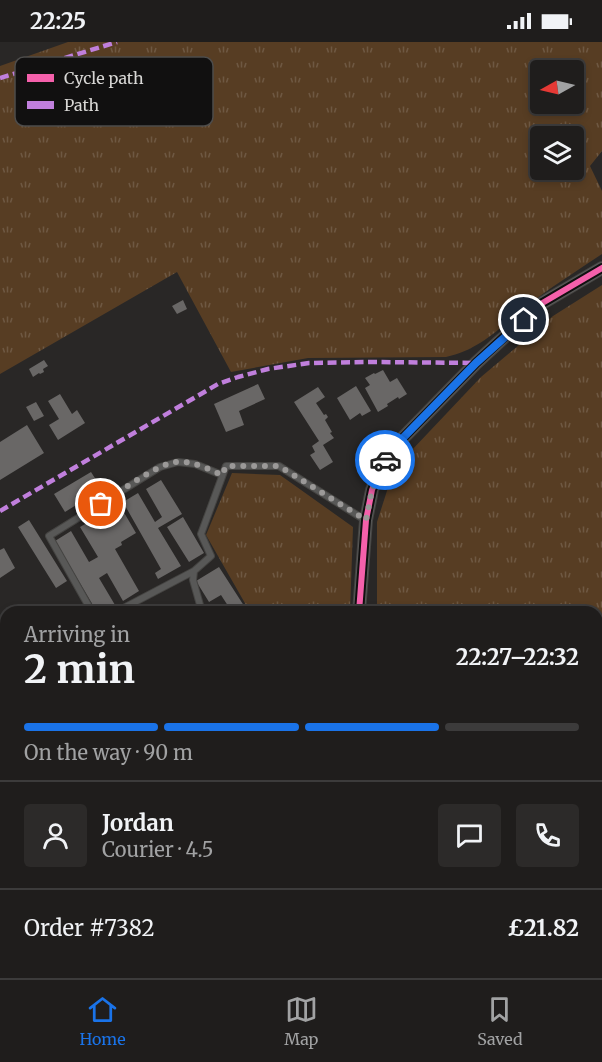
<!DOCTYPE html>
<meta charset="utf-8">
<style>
:root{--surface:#1f1d1c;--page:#2c2a29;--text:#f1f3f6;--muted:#a1a2a3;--line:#3c3b3b;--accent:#1a73e8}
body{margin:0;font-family:Merriweather,serif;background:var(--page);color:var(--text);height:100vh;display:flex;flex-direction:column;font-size:22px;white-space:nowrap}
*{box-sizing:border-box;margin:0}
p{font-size:20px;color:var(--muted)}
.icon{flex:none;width:33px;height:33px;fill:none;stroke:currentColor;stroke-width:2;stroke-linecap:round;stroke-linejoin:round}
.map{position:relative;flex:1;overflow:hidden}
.details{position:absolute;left:0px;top:564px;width:603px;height:372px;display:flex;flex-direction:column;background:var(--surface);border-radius:18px 18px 0 0;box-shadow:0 3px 9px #0003,0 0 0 2px var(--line)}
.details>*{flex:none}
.needle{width:39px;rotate:262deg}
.buttons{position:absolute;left:530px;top:18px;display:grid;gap:12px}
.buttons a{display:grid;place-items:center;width:54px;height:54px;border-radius:6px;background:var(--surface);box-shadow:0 3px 9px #0003,0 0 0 2px var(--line);font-size:30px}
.pin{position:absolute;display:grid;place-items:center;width:51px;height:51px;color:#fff;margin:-26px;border:3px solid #fff;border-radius:50%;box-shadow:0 2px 6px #0007}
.courier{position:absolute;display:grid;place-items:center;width:60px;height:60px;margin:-30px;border:4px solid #1a73e8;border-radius:50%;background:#fff;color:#222;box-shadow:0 2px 8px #0007}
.overview em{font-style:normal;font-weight:700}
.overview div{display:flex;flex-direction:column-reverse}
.overview{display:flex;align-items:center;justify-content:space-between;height:102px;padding:0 24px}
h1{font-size:39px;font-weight:700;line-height:45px}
.bar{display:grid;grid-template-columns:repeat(4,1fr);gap:9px 6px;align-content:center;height:72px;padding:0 24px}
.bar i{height:8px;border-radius:4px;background:var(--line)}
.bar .selected{background:var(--accent)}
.bar p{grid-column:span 4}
.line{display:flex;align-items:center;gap:15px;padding:0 24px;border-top:2px solid var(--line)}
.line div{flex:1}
.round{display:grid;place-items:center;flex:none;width:63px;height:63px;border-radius:6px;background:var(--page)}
.status{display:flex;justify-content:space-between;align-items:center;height:42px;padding:0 30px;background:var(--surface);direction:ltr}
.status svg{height:16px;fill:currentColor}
.tabs{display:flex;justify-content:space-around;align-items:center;height:84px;border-top:2px solid var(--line);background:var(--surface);font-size:16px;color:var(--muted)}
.tabs a{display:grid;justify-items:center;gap:3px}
.tabs .selected{color:var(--accent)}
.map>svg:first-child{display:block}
.grass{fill:url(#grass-tufts);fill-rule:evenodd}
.forest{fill:url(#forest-firs)}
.water{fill:url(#water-ripples)}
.building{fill:#696766}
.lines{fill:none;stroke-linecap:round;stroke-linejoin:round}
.lane-casing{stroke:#454442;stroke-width:8}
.street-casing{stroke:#454442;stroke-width:14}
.lane{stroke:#585857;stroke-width:6}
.street{stroke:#585857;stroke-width:12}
.quiet{stroke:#c07fdc;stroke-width:4.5;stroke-dasharray:9 4.5;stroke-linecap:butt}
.cycleway-casing{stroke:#111010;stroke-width:10}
.cycleway{stroke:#f560ab;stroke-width:6}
.done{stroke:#9b9998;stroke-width:6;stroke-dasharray:0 10.8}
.route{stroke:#1a73e8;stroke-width:8}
.key{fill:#111010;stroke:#4d4c4b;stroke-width:1.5}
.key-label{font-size:16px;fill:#d8d7d5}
</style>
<div class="status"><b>22:25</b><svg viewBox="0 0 49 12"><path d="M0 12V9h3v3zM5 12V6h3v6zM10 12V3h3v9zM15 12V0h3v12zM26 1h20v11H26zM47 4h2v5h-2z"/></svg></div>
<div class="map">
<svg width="602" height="936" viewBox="0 0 602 936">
<defs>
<pattern id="grass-tufts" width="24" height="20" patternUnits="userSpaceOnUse" patternTransform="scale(1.5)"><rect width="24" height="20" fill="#573d23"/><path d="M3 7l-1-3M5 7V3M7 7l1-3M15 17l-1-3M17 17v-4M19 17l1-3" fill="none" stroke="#6e5842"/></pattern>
<pattern id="forest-firs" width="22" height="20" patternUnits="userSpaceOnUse" patternTransform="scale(1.5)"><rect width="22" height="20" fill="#573d23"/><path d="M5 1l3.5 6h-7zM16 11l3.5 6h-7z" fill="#6e5842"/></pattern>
<pattern id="water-ripples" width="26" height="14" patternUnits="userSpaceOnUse" patternTransform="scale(1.5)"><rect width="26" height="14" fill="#281503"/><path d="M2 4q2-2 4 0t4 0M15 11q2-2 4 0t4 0" fill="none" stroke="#463627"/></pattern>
</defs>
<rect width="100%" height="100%" fill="#292726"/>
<!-- grass -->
<path class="grass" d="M68,0H602V109L590,124L602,149V212C580,227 557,241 536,257C507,278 483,308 446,315L308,316L231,330L177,230L0,332V24ZM540,28H573V62H540ZM573,94V128H540V94Z
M602,243V936H483L481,930H597V570H377V480L394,427L481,335L553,274Z
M232,431L280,433L353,485L350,570H250L206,493Z"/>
<!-- forest -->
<path class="forest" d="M361,930H459L462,936H361Z"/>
<!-- water -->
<path class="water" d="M6,802V925L0,915V805Z"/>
<!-- building -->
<path class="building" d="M183,258L187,267L177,272L172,264Z
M44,318L48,324L43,327L44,330L40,332L39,331L33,335L29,327Z
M383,328L390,340L397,336L407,352L399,357L398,355L387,362L388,364L378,370L365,346L370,343L365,336L374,331L375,332Z
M258,342L265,357L239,369L244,383L226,390L214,362Z
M356,344L371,369L362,374L360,371L350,378L337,356Z
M318,345L325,355L316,361L324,373L326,372L328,375L325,378L332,390L330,391L334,396L323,403L333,420L320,428L310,413L315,410L312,404L319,399L294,360Z
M60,352L72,372L77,368L85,381L58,398L49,383L59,377L48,359Z
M36,360L44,374L34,379L26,365Z
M27,383L44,411L0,438V400Z
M91,430L102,447L65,470L54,452Z
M161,438L182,472L158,486L181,524L158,537L155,531L161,527L123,460L138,451L155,480L162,475L146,447Z
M119,462L136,491L121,500L122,503L115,507L139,549L123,559L107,531L99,536L115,563L104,570H97L55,499L71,489L89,520L98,515L80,485Z
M183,475L204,511L189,520L167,485Z
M29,478L67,539L56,546L18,485Z
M4,506L15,526L0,536V508Z
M219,525L248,570H232L221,553L209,560L196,539Z"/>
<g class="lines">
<!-- lane casing -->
<g class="lane-casing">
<path id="lane" d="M194,529L193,538L202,570
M92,570L49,494L160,425L178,420L195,422L222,433
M116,570L194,529L211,514L201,492L226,424H279L365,478"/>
</g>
<!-- street casing -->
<g class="street-casing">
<path id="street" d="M359,570L366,478L372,448L383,420L398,401L476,321L539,263L602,226
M469,930L472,936"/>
</g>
<!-- lane -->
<use href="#lane" class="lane"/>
<!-- street -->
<use href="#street" class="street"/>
<!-- quiet -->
<path class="quiet" d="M0,36L117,0
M0,469L218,342L238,335L268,327L309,321L369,320L476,321"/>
<!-- cycleway casing -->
<g class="cycleway-casing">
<path id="cycleway" d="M359,570L366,478L372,448L383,420L398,401L476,321L539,263L602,226"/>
</g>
<!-- cycleway -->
<use href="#cycleway" class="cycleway"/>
</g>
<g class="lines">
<!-- done -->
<path class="done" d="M101,462C120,450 155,423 176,420C192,418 208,427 222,433L226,424H279L366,478L372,448L385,418"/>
<!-- route -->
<path class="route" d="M385,418L398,401L476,321L524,278"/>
</g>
<!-- legend -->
<rect x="15" y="15" width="198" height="69" rx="9" class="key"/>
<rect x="27" y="32" width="27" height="8" fill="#f560ab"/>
<rect x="27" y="59" width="27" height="8" fill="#c07fdc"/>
<g class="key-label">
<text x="64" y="42">Cycle path</text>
<text x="64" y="69">Path</text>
</g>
</svg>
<div class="buttons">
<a><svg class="needle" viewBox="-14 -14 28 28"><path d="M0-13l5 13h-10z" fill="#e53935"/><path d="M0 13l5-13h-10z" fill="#a1a2a3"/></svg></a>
<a><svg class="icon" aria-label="layers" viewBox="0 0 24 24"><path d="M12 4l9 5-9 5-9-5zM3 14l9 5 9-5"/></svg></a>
</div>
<div class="pin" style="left:101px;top:462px;background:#ea580c"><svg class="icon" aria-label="bag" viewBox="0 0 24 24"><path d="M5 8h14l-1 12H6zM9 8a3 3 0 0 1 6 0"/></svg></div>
<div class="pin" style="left:524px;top:278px;background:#1f2937"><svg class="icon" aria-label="home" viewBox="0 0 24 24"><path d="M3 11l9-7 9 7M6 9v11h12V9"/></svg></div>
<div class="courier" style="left:385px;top:418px"><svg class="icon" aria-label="car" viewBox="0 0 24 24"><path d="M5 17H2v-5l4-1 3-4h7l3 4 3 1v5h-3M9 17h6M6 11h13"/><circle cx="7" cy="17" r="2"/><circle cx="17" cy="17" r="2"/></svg></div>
<section class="details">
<div class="overview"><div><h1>2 min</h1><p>Arriving in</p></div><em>22:27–22:32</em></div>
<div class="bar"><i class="selected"></i><i class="selected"></i><i class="selected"></i><i></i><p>On the way · 90 m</p></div>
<div class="line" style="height:108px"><a class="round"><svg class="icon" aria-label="person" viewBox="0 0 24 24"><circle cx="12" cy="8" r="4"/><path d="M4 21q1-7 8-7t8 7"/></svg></a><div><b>Jordan</b><p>Courier · 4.5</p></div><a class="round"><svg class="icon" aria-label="chat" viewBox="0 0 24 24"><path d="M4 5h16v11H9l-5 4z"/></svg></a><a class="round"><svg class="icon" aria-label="phone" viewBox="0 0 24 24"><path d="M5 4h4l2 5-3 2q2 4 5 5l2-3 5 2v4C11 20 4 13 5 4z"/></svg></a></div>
<div class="line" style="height:78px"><div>Order #7382</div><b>£21.82</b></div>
</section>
</div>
<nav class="tabs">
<a class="selected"><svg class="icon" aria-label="home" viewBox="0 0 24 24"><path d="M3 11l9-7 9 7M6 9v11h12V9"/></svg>Home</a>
<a><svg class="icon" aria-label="map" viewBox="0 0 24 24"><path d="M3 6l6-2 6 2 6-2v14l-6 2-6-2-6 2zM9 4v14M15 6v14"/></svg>Map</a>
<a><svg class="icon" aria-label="saved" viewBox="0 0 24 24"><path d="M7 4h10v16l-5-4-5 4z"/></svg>Saved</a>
</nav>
